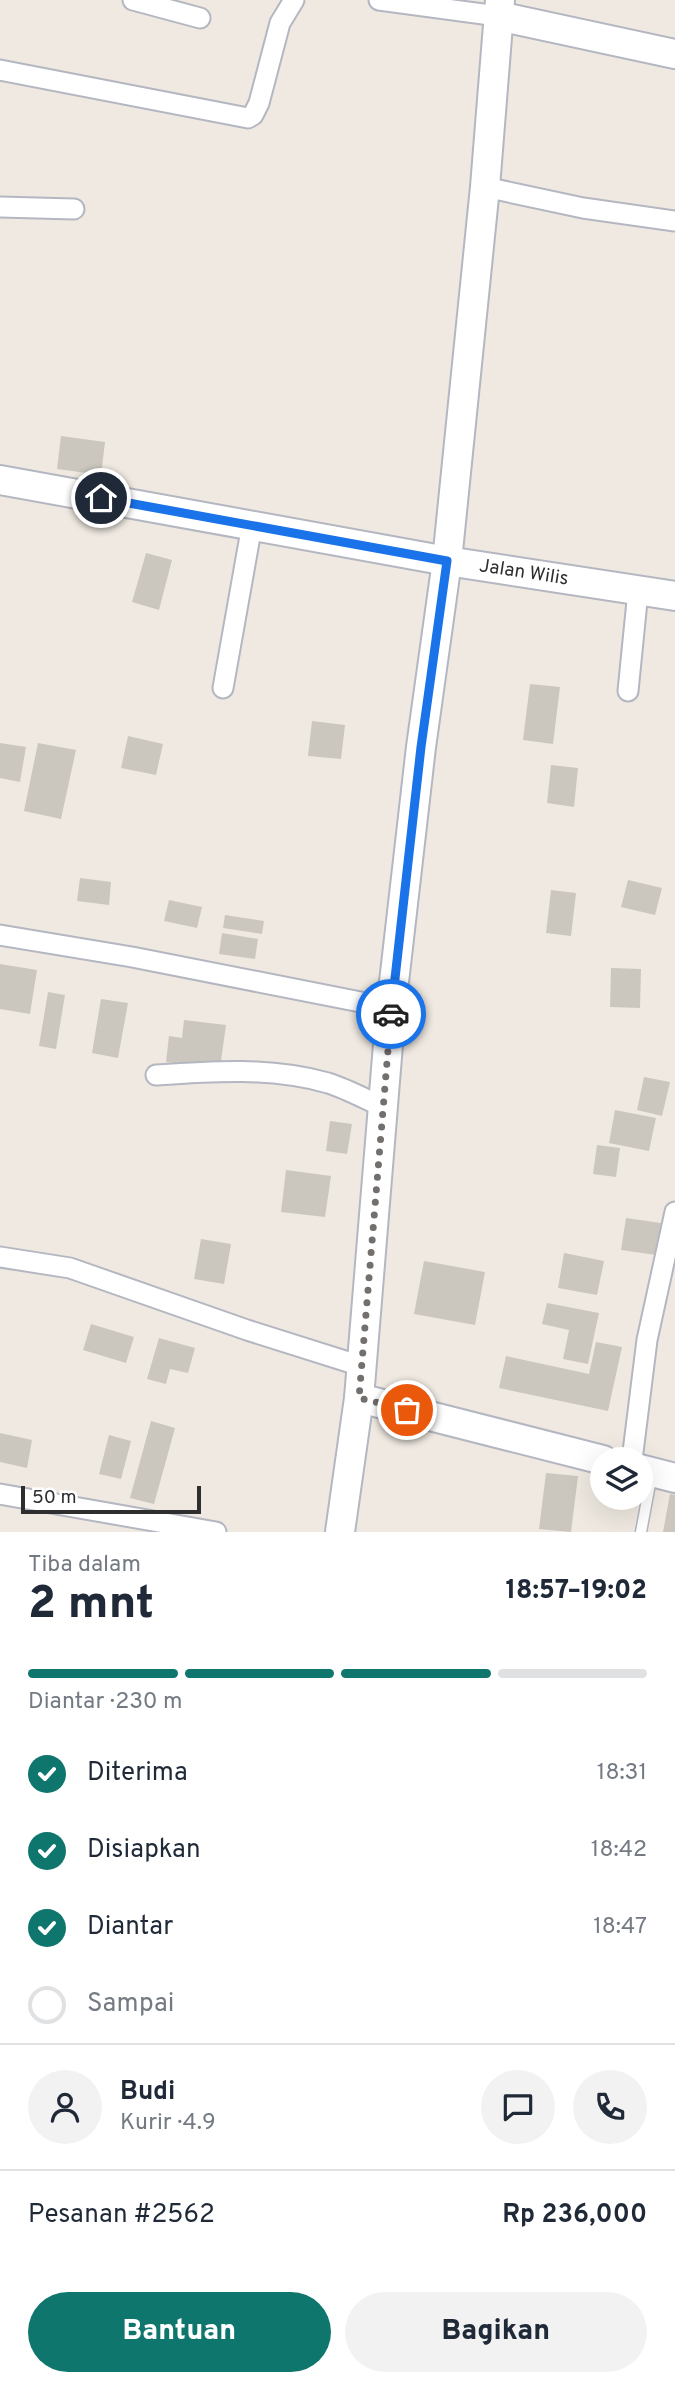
<!DOCTYPE html>
<html lang="id">
<meta charset="utf-8">
<style>
:root{--surface:#fff;--page:#f2f2f3;--text:#1f2937;--muted:#747a83;--line:#e0e1e3;--accent:#0f766e}
body{margin:0;font-family:Overpass,sans-serif;background:var(--page);color:var(--text);height:100vh;display:flex;flex-direction:column;font-size:26px;white-space:nowrap}
*{box-sizing:border-box;margin:0}
p{font-size:23px;color:var(--muted)}
.icon{flex:none;width:38px;height:38px;fill:none;stroke:currentColor;stroke-width:2;stroke-linecap:round;stroke-linejoin:round}
.map{position:relative;height:1532px;overflow:hidden}
.details{display:flex;flex-direction:column;background:var(--surface);flex:1}
.details>*{flex:none}
.tools{position:absolute;left:590px;top:1447px;display:grid;gap:14px}
.tools a{display:grid;place-items:center;width:63px;height:63px;border-radius:50%;background:var(--surface);box-shadow:0 7px 28px #0002;font-size:35px}
.scale{position:absolute;left:21px;bottom:18px;width:180px;box-sizing:border-box;padding-left:7px;border:4px solid #2e2e2e;border-top:0;font-size:19px;line-height:24px;white-space:nowrap;color:#2e2e2e;-webkit-text-stroke:5px #fff;paint-order:stroke}
.pin{position:absolute;display:grid;place-items:center;width:60px;height:60px;color:#fff;margin:-30px;border:4px solid #fff;border-radius:50%;box-shadow:0 2px 7px #0007}
.courier{position:absolute;display:grid;place-items:center;width:70px;height:70px;margin:-35px;border:5px solid #1a73e8;border-radius:50%;background:#fff;color:#222;box-shadow:0 2px 9px #0007}
.summary em{font-style:normal;font-weight:800}
.summary div{display:flex;flex-direction:column-reverse}
.summary{display:flex;align-items:center;justify-content:space-between;height:119px;padding:0 28px}
h1{font-size:46px;font-weight:800;line-height:52px}
.bar{display:grid;grid-template-columns:repeat(4,1fr);gap:10px 7px;align-content:center;height:84px;padding:0 28px}
.bar i{height:9px;border-radius:5px;background:var(--line)}
.bar .current{background:var(--accent)}
.bar p{grid-column:span 4}
.line{display:flex;align-items:center;gap:18px;padding:0 28px;border-top:2px solid var(--line)}
.line div{flex:1}
.round{display:grid;place-items:center;flex:none;width:74px;height:74px;border-radius:37px;background:var(--page)}
ol{padding:0 28px;list-style:none}
li{display:flex;align-items:center;gap:21px;height:77px}
li p{margin-inline-start:auto}
li .icon{padding:7px;border-radius:50%;background:var(--accent);color:#fff;stroke-width:4}
li:last-child{color:var(--muted)}
li i{width:38px;height:38px;border:4px solid var(--line);border-radius:50%}
.cta{display:flex;gap:14px;margin-top:auto;padding:14px 28px}
.cta a{flex:1;height:80px;border-radius:42px;background:var(--accent);color:#fff;font-size:28px;font-weight:800;line-height:80px;text-align:center}
.cta a+a{background:var(--page);color:var(--text)}
.map>svg:first-child{display:block}
.building{fill:#cbc7bf}
.lines{fill:none;stroke-linecap:round;stroke-linejoin:round}
.lane-casing{stroke:#b4b7c1;stroke-width:13}
.street-casing{stroke:#b4b7c1;stroke-width:23}
.secondary-casing{stroke:#b4b7c1;stroke-width:32}
.lane{stroke:#fff;stroke-width:10}
.street{stroke:#fff;stroke-width:19}
.secondary{stroke:#fff;stroke-width:28}
.done{stroke:#726f6d;stroke-width:7;stroke-dasharray:0 12.6}
.route{stroke:#1a73e8;stroke-width:9}
.labels{text-anchor:middle;dominant-baseline:central;stroke-width:7;stroke-linejoin:round;paint-order:stroke}
.street-label{font-size:19px;fill:#2e2e2e;stroke:#fff}
</style>
<div class="map">
<svg width="675" height="1532" viewBox="0 0 675 1532">
<rect width="100%" height="100%" fill="#efe9e1"/>
<!-- building -->
<path class="building" d="M61,436L105,442L101,475L57,469Z
M146,553L172,560L159,610L132,602Z
M530,684L560,687L553,744L523,740Z
M312,721L345,725L341,759L308,756Z
M128,736L163,744L156,775L121,768Z
M0,743L26,747L20,782L0,778Z
M38,743L76,750L61,819L24,811Z
M551,765L578,768L574,807L547,803Z
M80,878L111,882L109,905L77,901Z
M628,880L662,888L655,915L621,907Z
M551,890L576,893L571,936L546,933Z
M169,900L202,907L197,928L164,921Z
M225,915L264,921L262,934L223,928Z
M222,933L258,939L255,959L219,954Z
M0,964L37,970L30,1014L0,1009Z
M611,968L641,969L640,1008L610,1007Z
M48,992L65,995L56,1049L39,1046Z
M101,999L128,1003L118,1058L92,1053Z
M184,1020L226,1025L220,1068L166,1062L169,1036L182,1038Z
M644,1077L670,1082L662,1116L637,1110Z
M615,1110L656,1118L649,1151L609,1143Z
M330,1121L352,1124L347,1154L326,1151Z
M597,1145L620,1148L616,1177L593,1174Z
M286,1170L331,1176L325,1217L281,1212Z
M626,1218L661,1223L656,1255L621,1250Z
M201,1239L231,1244L224,1284L194,1279Z
M564,1253L604,1261L597,1295L558,1288Z
M424,1261L485,1272L475,1325L414,1314Z
M547,1303L599,1313L588,1364L563,1359L569,1330L542,1324Z
M91,1324L134,1337L126,1363L83,1350Z
M159,1338L195,1348L188,1373L170,1369L166,1384L147,1379Z
M596,1342L622,1347L608,1411L499,1388L506,1356L589,1374Z
M151,1421L175,1428L154,1504L130,1498Z
M0,1433L32,1440L27,1468L0,1462Z
M109,1435L131,1441L121,1479L99,1474Z
M546,1473L578,1476L571,1532L539,1529Z
M670,1494L675,1495V1532H663Z"/>
<g class="lines">
<!-- lane casing -->
<g class="lane-casing">
<path id="lane" d="M641,1532L652,1473"/>
</g>
<!-- street casing -->
<g class="street-casing">
<path id="street" d="M133,0L200,18
M379,0L498,16
M0,70L248,118L253,115L259,103L280,23L294,0
M485,187L583,208L675,221
M0,207L74,209
M223,688L252,525
M628,691L638,591
M0,935L132,957L391,1008
M156,1075C214,1071 271,1067 328,1083C347,1089 365,1099 383,1107
M0,1257L70,1268L247,1330L361,1366
M632,1460L647,1340L675,1212
M0,1494L216,1532"/>
</g>
<!-- secondary casing -->
<g class="secondary-casing">
<g id="secondary">
<path d="M498,16L675,54"/>
<path id="s1" d="M0,480L447,561L675,596"/>
<path d="M359,1398L603,1460"/>
<path d="M640,1469L675,1478"/>
<path d="M340,1532L359,1398L391,1008L421,747L447,561L485,187L500,0"/>
</g>
</g>
<!-- lane -->
<use href="#lane" class="lane"/>
<!-- street -->
<use href="#street" class="street"/>
<!-- secondary -->
<use href="#secondary" class="secondary"/>
</g>
<g class="lines">
<!-- done -->
<path class="done" d="M391,1014L359,1398L407,1410"/>
<!-- route -->
<path class="route" d="M101,498L447,561L421,747L391,1014"/>
</g>
<g class="labels">
<!-- street labels -->
<g class="street-label">
<text stroke="none"><textPath href="#s1" startOffset="532">Jalan Wilis</textPath></text>
</g>
</g>
</svg>
<div class="tools">
<a><svg class="icon" aria-label="layers" viewBox="0 0 24 24"><path d="M12 4l9 5-9 5-9-5zM3 14l9 5 9-5"/></svg></a>
</div>
<div class="scale">50 m</div>
<div class="pin" style="left:407px;top:1410px;background:#ea580c"><svg class="icon" aria-label="bag" viewBox="0 0 24 24"><path d="M5 8h14l-1 12H6zM9 8a3 3 0 0 1 6 0"/></svg></div>
<div class="pin" style="left:101px;top:498px;background:#1f2937"><svg class="icon" aria-label="home" viewBox="0 0 24 24"><path d="M3 11l9-7 9 7M6 9v11h12V9"/></svg></div>
<div class="courier" style="left:391px;top:1014px"><svg class="icon" aria-label="car" viewBox="0 0 24 24"><path d="M5 17H2v-5l4-1 3-4h7l3 4 3 1v5h-3M9 17h6M6 11h13"/><circle cx="7" cy="17" r="2"/><circle cx="17" cy="17" r="2"/></svg></div>
</div>
<section class="details">
<div class="summary"><div><h1>2 mnt</h1><p>Tiba dalam</p></div><em>18:57–19:02</em></div>
<div class="bar"><i class="current"></i><i class="current"></i><i class="current"></i><i></i><p>Diantar · 230 m</p></div>
<ol>
<li><svg class="icon" aria-label="check" viewBox="0 0 24 24"><path d="M5 12l5 5 9-10"/></svg>Diterima<p>18:31</p></li>
<li><svg class="icon" aria-label="check" viewBox="0 0 24 24"><path d="M5 12l5 5 9-10"/></svg>Disiapkan<p>18:42</p></li>
<li><svg class="icon" aria-label="check" viewBox="0 0 24 24"><path d="M5 12l5 5 9-10"/></svg>Diantar<p>18:47</p></li>
<li><i></i>Sampai</li>
</ol>
<div class="line" style="height:126px"><a class="round"><svg class="icon" aria-label="person" viewBox="0 0 24 24"><circle cx="12" cy="8" r="4"/><path d="M4 21q1-7 8-7t8 7"/></svg></a><div><b>Budi</b><p>Kurir · 4.9</p></div><a class="round"><svg class="icon" aria-label="chat" viewBox="0 0 24 24"><path d="M4 5h16v11H9l-5 4z"/></svg></a><a class="round"><svg class="icon" aria-label="phone" viewBox="0 0 24 24"><path d="M5 4h4l2 5-3 2q2 4 5 5l2-3 5 2v4C11 20 4 13 5 4z"/></svg></a></div>
<div class="line" style="height:91px"><div>Pesanan #2562</div><b>Rp 236,000</b></div>
<div class="cta"><a>Bantuan</a><a>Bagikan</a></div>
</section>
